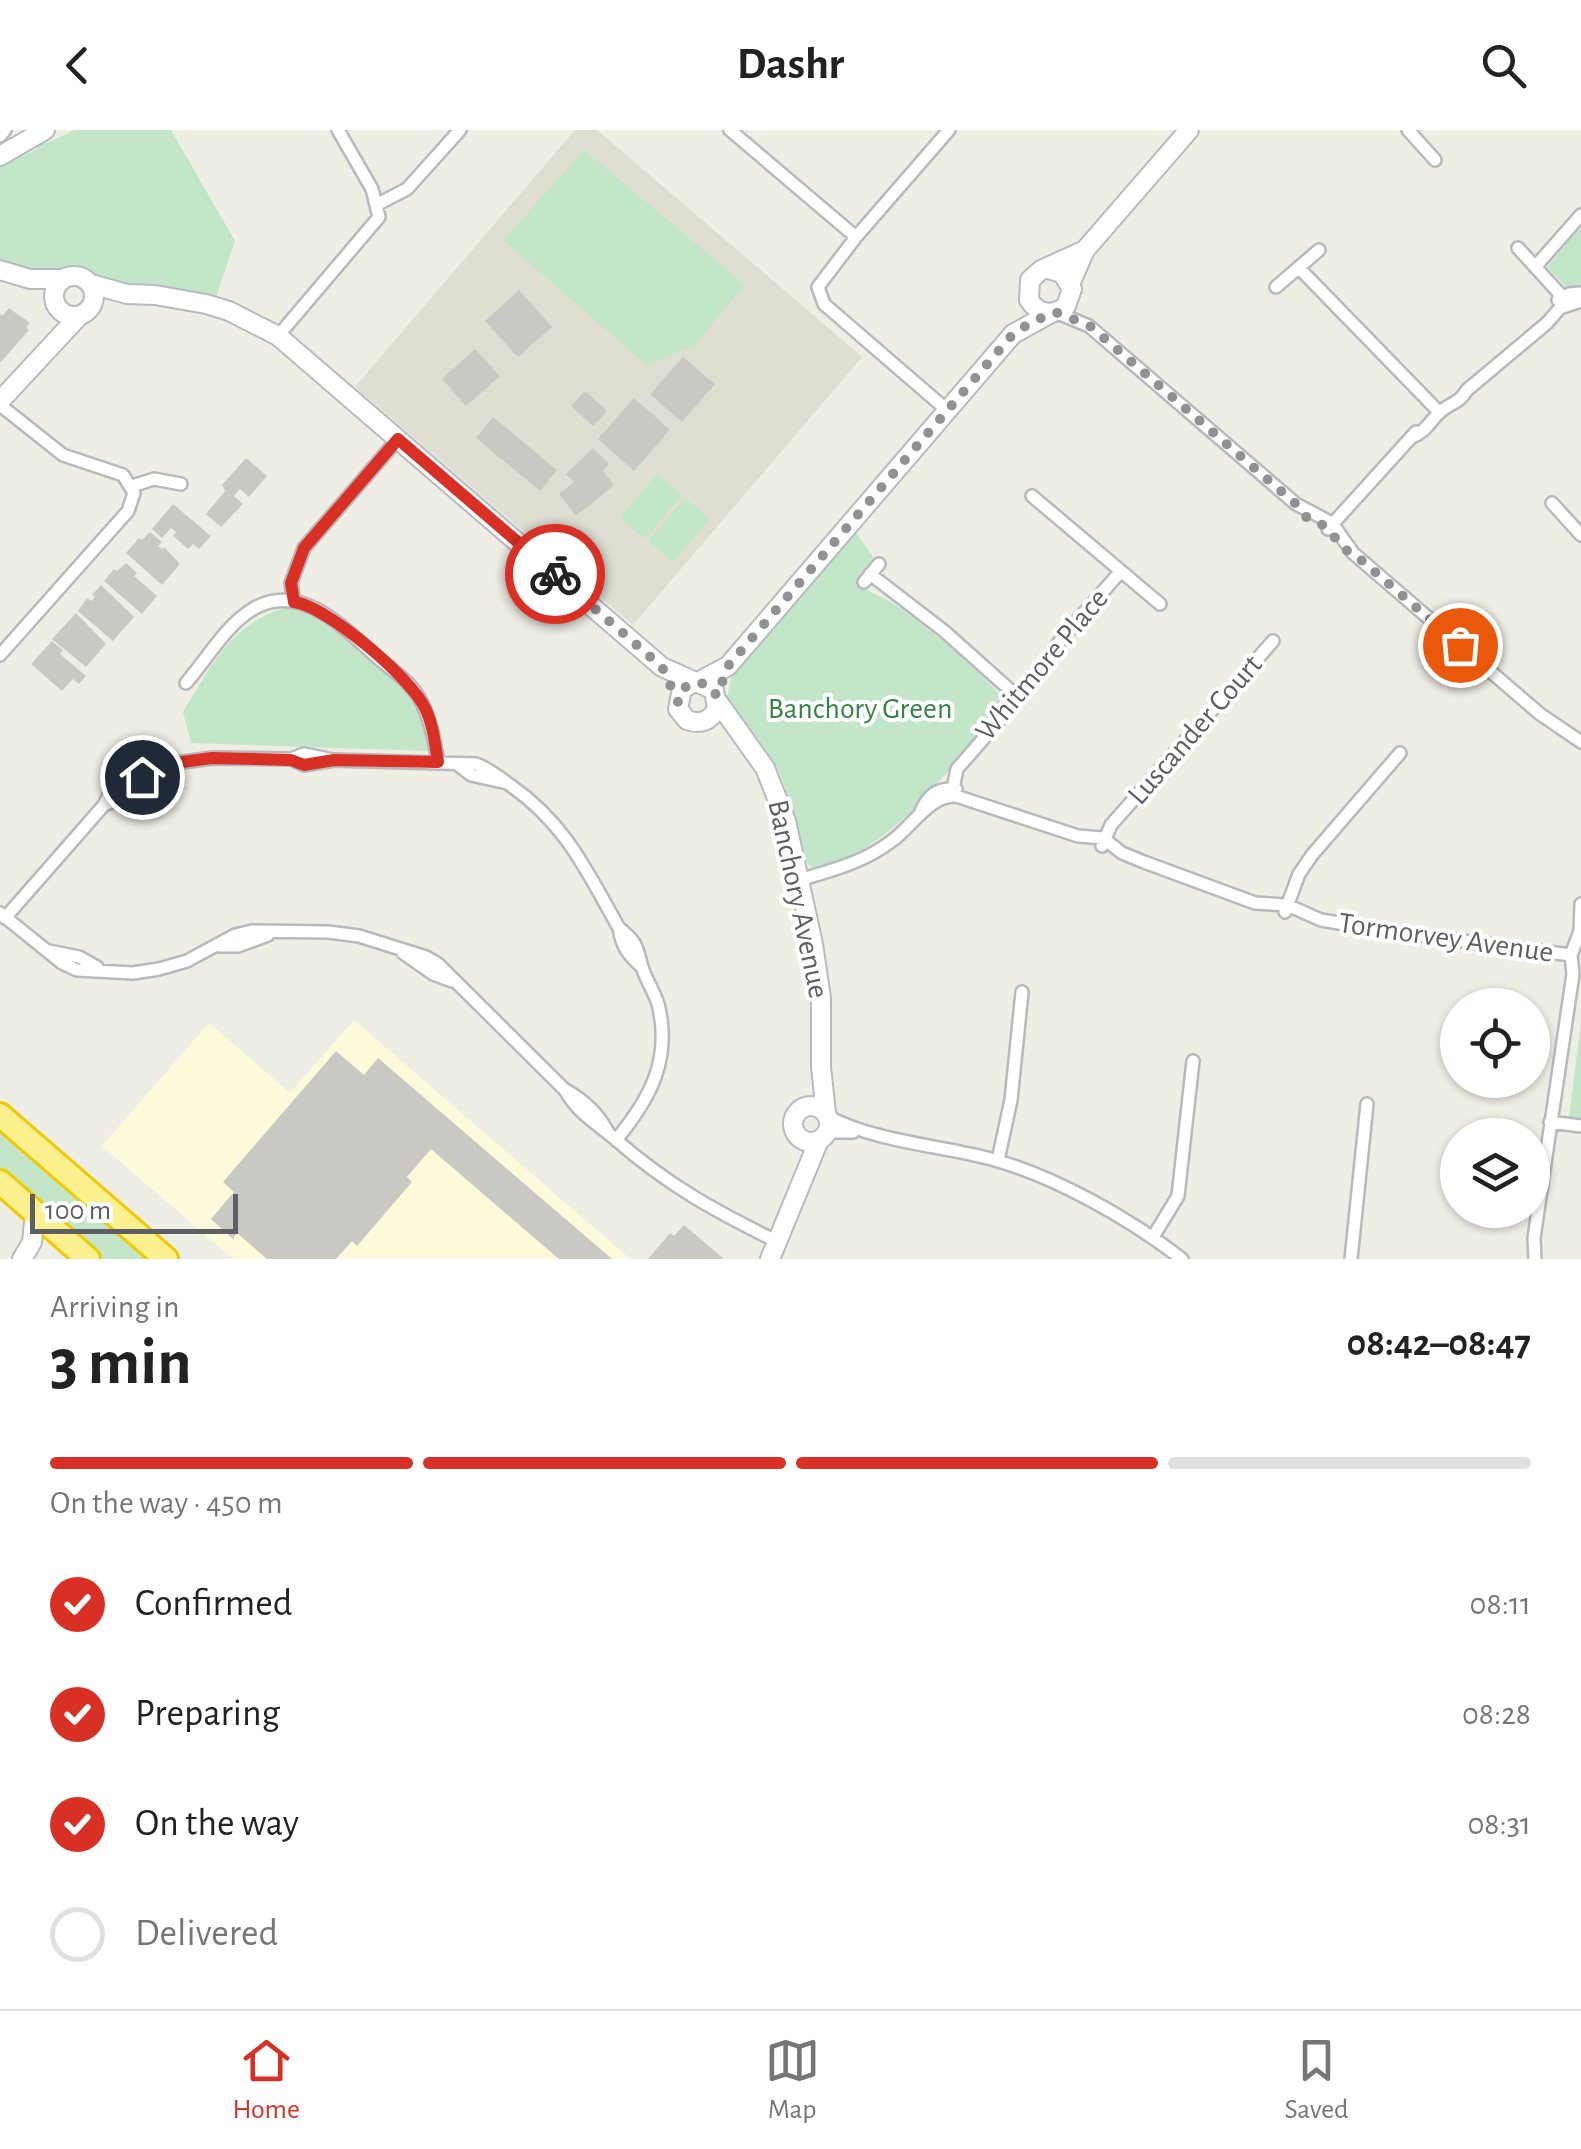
<!DOCTYPE html>
<meta charset="utf-8">
<style>
:root{--surface:#fff;--page:#f6f6f6;--text:#222;--muted:#767676;--line:#e0e0e0;--accent:#d93025}
body{margin:0;font-family:"Alegreya Sans",sans-serif;background:var(--page);color:var(--text);height:100vh;display:flex;flex-direction:column;font-size:38px;white-space:nowrap}
*{box-sizing:border-box;margin:0}
p{font-size:32px;color:var(--muted)}
.icon{flex:none;width:55px;height:55px;fill:none;stroke:currentColor;stroke-width:2;stroke-linecap:round;stroke-linejoin:round}
.map{position:relative;height:1129px;overflow:hidden}
.drawer{display:flex;flex-direction:column;background:var(--surface);flex:1}
.drawer>*{flex:none}
.fabs{position:absolute;left:1440px;top:858px;display:grid;gap:20px}
.fabs a{display:grid;place-items:center;width:110px;height:110px;border-radius:50%;background:var(--surface);box-shadow:0 2px 8px #0004;font-size:50px}
.scale{position:absolute;left:30px;bottom:25px;width:208px;box-sizing:border-box;padding-left:10px;border:5px solid #5d5f65;border-top:0;font-size:28px;line-height:35px;white-space:nowrap;color:#5d5f65;-webkit-text-stroke:8px #fff;paint-order:stroke}
.pin{position:absolute;display:grid;place-items:center;width:85px;height:85px;color:#fff;margin:-42px;border:5px solid #fff;border-radius:50%;box-shadow:0 2px 10px #0007}
.courier{position:absolute;display:grid;place-items:center;width:100px;height:100px;margin:-50px;border:8px solid #d93025;border-radius:50%;background:#fff;color:#222;box-shadow:0 2px 12px #0007}
.summary em{font-style:normal;font-weight:700}
.summary div{display:flex;flex-direction:column-reverse}
.summary{display:flex;align-items:center;justify-content:space-between;height:170px;padding:0 50px}
h1{font-size:65px;font-weight:700;line-height:75px}
.bar{display:grid;grid-template-columns:repeat(4,1fr);gap:15px 10px;align-content:center;height:120px;padding:0 50px}
.bar i{height:12px;border-radius:8px;background:var(--line)}
.bar .selected{background:var(--accent)}
.bar p{grid-column:span 4}
ol{padding:0 50px;list-style:none}
li{display:flex;align-items:center;gap:30px;height:110px}
li p{margin-inline-start:auto}
li .icon{padding:10px;border-radius:50%;background:var(--accent);color:#fff;stroke-width:4}
li:last-child{color:var(--muted)}
li i{width:55px;height:55px;border:5px solid var(--line);border-radius:50%}
header{display:flex;justify-content:space-between;align-items:center;height:130px;padding:0 50px;background:var(--surface);font-size:45px;font-weight:700}
.tab-bar{display:flex;justify-content:space-around;align-items:center;height:140px;border-top:2px solid var(--line);background:var(--surface);font-size:28px;color:var(--muted)}
.tab-bar a{display:grid;justify-items:center;gap:5px}
.tab-bar .selected{color:var(--accent)}
.map>svg:first-child{display:block}
.commercial{fill:#fdfadc}
.education{fill:#dfded3}
.green{fill:#c2e6c7}
.building{fill:#cac8c2}
.lines{fill:none;stroke-linecap:round;stroke-linejoin:round}
.street-casing{stroke:#b7b9bf;stroke-width:16}
.secondary-casing{stroke:#b8bac1;stroke-width:22}
.highway-casing{stroke:#f1c903;stroke-width:28}
.street{stroke:#fff;stroke-width:11}
.secondary{stroke:#fff;stroke-width:18}
.highway{stroke:#fcf08f;stroke-width:22}
.done{stroke:#909192;stroke-width:10;stroke-dasharray:0 18}
.route{stroke:#d93025;stroke-width:12}
.labels{text-anchor:middle;dominant-baseline:central;stroke-width:8;stroke-linejoin:round;paint-order:stroke}
.street-label{font-size:30px;fill:#5d5f65;stroke:#fff}
.park-label{font-size:30px;fill:#368444;stroke:#fff}
</style>
<header><svg class="icon" aria-label="back" viewBox="0 0 24 24"><path d="M15 5l-7 7 7 7"/></svg>Dashr<svg class="icon" aria-label="search" viewBox="0 0 24 24"><circle cx="10" cy="10" r="6"/><path d="M15 15l6 6"/></svg></header>
<div class="map">
<svg width="1581" height="1129" viewBox="0 0 1581 1129">
<rect width="100%" height="100%" fill="#efeee5"/>
<!-- commercial -->
<path class="commercial" d="M354,890L630,1129H233L102,1016L209,893L290,963Z"/>
<!-- education -->
<path class="education" d="M575,0H597L862,227L633,495L355,257Z"/>
<!-- green -->
<path class="green" d="M75,0H171L235,111L216,167L172,159L103,154L79,143L61,146L0,131V37L37,19L38,13L49,12Z
M584,20L745,155L694,216L646,235L503,110Z
M1581,96V160L1565,156L1547,137Z
M657,344L682,365L645,409L620,388Z
M685,368L710,389L673,432L648,411Z
M854,400L874,428L855,452C866,461 877,464 889,471C912,484 992,549 1003,570L998,583C945,641 895,720 815,739C790,725 793,680 784,654C773,622 747,597 726,572L733,539Z
M286,478L307,480L329,493L412,565L422,586L428,621L191,613L183,582C211,537 231,492 286,478Z
M1581,893V990L1569,988Z
M0,995L153,1129H100L0,1041Z"/>
<!-- building -->
<path class="building" d="M519,160L552,197L518,227L485,191Z
M9,178L30,193L26,197L29,200L0,233V184L2,186Z
M475,219L500,246L466,276L442,249Z
M683,227L715,254L682,292L650,264Z
M585,261L607,281L593,296L571,276Z
M634,268L670,300L634,341L598,309Z
M493,287L557,340L540,361L476,308Z
M593,318L609,334L603,341L614,355L576,386L559,364L574,352L566,344Z
M246,328L267,346L249,367L240,359L234,366L243,374L221,397L206,384L225,361L222,355Z
M173,374L211,406L199,419L193,414L188,419L173,406L176,402L171,398L162,408L152,399Z
M150,402L162,412L158,416L162,419L164,417L180,434L162,455L126,423L139,408L142,410Z
M126,433L137,443L134,446L157,466L142,484L104,451L114,439L117,441Z
M101,455L134,487L113,511L78,481L87,468L91,471L95,467L92,465Z
M76,483L106,514L86,537L52,509Z
M52,511L63,520L60,524L86,546L79,554L73,549L62,561L31,534Z
M336,921L364,945L378,928L612,1129H559L431,1019L407,1047L412,1052L357,1116L352,1111L336,1129H267L237,1103L233,1109L211,1089L234,1062L223,1052Z
M684,1095L724,1129H648L670,1103L674,1106Z"/>
<g class="lines">
<!-- street casing -->
<g class="street-casing">
<path id="street" d="M730,0L856,107
M1408,0L1435,30
M0,6L5,0
M378,74L407,59L460,0
M1518,118L1568,173
M1535,137L1581,85
M1299,138L1439,282
M1276,157L1319,120
M1558,170L1569,164L1581,163
M1055,182L1089,196L1296,374L1332,393L1353,423L1540,584L1581,612
M278,206L379,87L372,59L338,0
M0,275L63,325L123,345L134,363L128,381L0,525
M948,281L824,174L818,157L856,107L949,0
M1412,307C1427,301 1428,293 1439,283C1449,273 1459,274 1467,260L1547,193L1560,178L1581,171
M132,356L154,349L181,354
M1032,366L1160,474
M1552,373L1581,405
M1328,399L1416,302
M870,444L944,501L1019,568
M864,452L879,434
M294,472L291,453L304,418L398,309
M186,553C207,529 226,495 253,479C301,450 346,500 379,529C392,540 409,551 418,566C430,586 434,609 438,632
M291,629L304,635L334,630L476,634C490,639 498,647 510,655C566,694 586,740 619,798C638,813 636,816 642,837C646,850 654,861 658,874C672,929 650,969 616,1010
M458,635L471,645L507,653
M956,666L953,659L957,639L1019,568L1063,507L1121,441
M104,675L121,668L140,648
M921,681C929,664 937,658 956,659
M1102,716L1111,695L1273,511
M799,750C833,740 865,732 893,710C912,696 930,665 956,666L1078,706L1103,708L1122,723L1144,732L1255,773L1287,775L1321,790L1387,801L1571,825
M1285,782L1299,744L1312,725L1400,623
M0,783L62,833L77,840L133,843L159,839L187,831L235,805L252,801L328,802L359,806L426,827L438,834L564,959C585,971 598,983 609,1004
M5,788L104,675L111,661L124,651L175,633L213,628L291,629L304,624L333,630
M619,798C622,817 628,825 642,837
M220,816H238L268,805
M49,821L79,827L97,837
M403,823L433,844L452,851
M565,960C578,983 595,992 614,1008C667,1055 715,1081 778,1112
M827,986C876,1012 938,1015 991,1029C1055,1046 1130,1089 1182,1129
M1550,992L1581,996
M827,1002H853
M998,1030L1011,970L1022,862
M1153,1107L1178,1066L1193,931
M1351,1129L1367,974
M1535,1129L1534,1108L1573,844L1571,825L1580,801L1581,774"/>
</g>
<!-- secondary casing -->
<g class="secondary-casing">
<path id="secondary" d="M0,26L45,0
M1048,139L1062,143L1072,159L1066,176C1052,187 1038,184 1029,170L1030,150L1041,140L1085,120
M0,140L30,149H63
M54 166a20 20 0 1 1 40 0a20 20 0 1 1-40 0Z
M91,154L127,164L155,165L206,174L229,181L278,206L662,537L714,560L717,579C710,591 700,595 687,590L678,579L682,559L695,552
M1070,154L1085,120L1189,0
M0,271L79,186
M698,552L728,536L1013,204L1051,183
M718,572L765,638L786,691L813,814L821,868V937L826,983
M793 994a18 18 0 1 1 36 0a18 18 0 1 1-36 0Z
M22,1129L32,1112L35,1083
M770,1129L819,1010"/>
</g>
<!-- highway casing -->
<g class="highway-casing">
<path id="highway" d="M0,985L166,1129
M0,1052L88,1129"/>
</g>
<!-- street -->
<use href="#street" class="street"/>
<!-- secondary -->
<use href="#secondary" class="secondary"/>
<!-- highway -->
<use href="#highway" class="highway"/>
</g>
<g class="lines">
<!-- done -->
<path class="done" d="M555,444L662,537L678,572L682,559L695,552L709,555L717,566L728,536L1013,204L1032,192L1055,182L1090,196L1296,374C1310,397 1317,388 1329,400C1339,411 1338,418 1353,423L1460,515"/>
<!-- route -->
<path class="route" d="M142,647L175,633L212,628L291,630L304,635L334,630L438,632C435,614 433,594 425,578C411,548 327,476 294,472L291,453L304,418L398,309L555,444"/>
</g>
<g class="labels">
<!-- street labels -->
<g class="street-label">
<text transform="translate(1042 535) rotate(-50)">Whitmore Place</text>
<text transform="translate(1195 600) rotate(-49)">Luscander Court</text>
<text transform="translate(798 769) rotate(78)">Banchory Avenue</text>
<text transform="translate(1446 808) rotate(8)">Tormorvey Avenue</text>
</g>
<!-- park labels -->
<g class="park-label">
<text x="860" y="579">Banchory Green</text>
</g>
</g>
</svg>
<div class="fabs">
<a><svg class="icon" aria-label="locate" viewBox="0 0 24 24"><circle cx="12" cy="12" r="6"/><path d="M12 2v4M12 18v4M2 12h4M18 12h4"/></svg></a>
<a><svg class="icon" aria-label="layers" viewBox="0 0 24 24"><path d="M12 4l9 5-9 5-9-5zM3 14l9 5 9-5"/></svg></a>
</div>
<div class="scale">100 m</div>
<div class="pin" style="left:1460px;top:515px;background:#ea580c"><svg class="icon" aria-label="bag" viewBox="0 0 24 24"><path d="M5 8h14l-1 12H6zM9 8a3 3 0 0 1 6 0"/></svg></div>
<div class="pin" style="left:142px;top:647px;background:#1f2937"><svg class="icon" aria-label="home" viewBox="0 0 24 24"><path d="M3 11l9-7 9 7M6 9v11h12V9"/></svg></div>
<div class="courier" style="left:555px;top:444px"><svg class="icon" aria-label="bike" viewBox="0 0 24 24"><circle cx="6" cy="16" r="4"/><circle cx="18" cy="16" r="4"/><path d="M6 16l4-8h5l3 8M10 8l3 8H6M13 5h3"/></svg></div>
</div>
<section class="drawer">
<div class="summary"><div><h1>3 min</h1><p>Arriving in</p></div><em>08:42–08:47</em></div>
<div class="bar"><i class="selected"></i><i class="selected"></i><i class="selected"></i><i></i><p>On the way · 450 m</p></div>
<ol>
<li><svg class="icon" aria-label="check" viewBox="0 0 24 24"><path d="M5 12l5 5 9-10"/></svg>Confirmed<p>08:11</p></li>
<li><svg class="icon" aria-label="check" viewBox="0 0 24 24"><path d="M5 12l5 5 9-10"/></svg>Preparing<p>08:28</p></li>
<li><svg class="icon" aria-label="check" viewBox="0 0 24 24"><path d="M5 12l5 5 9-10"/></svg>On the way<p>08:31</p></li>
<li><i></i>Delivered</li>
</ol>
</section>
<nav class="tab-bar">
<a class="selected"><svg class="icon" aria-label="home" viewBox="0 0 24 24"><path d="M3 11l9-7 9 7M6 9v11h12V9"/></svg>Home</a>
<a><svg class="icon" aria-label="map" viewBox="0 0 24 24"><path d="M3 6l6-2 6 2 6-2v14l-6 2-6-2-6 2zM9 4v14M15 6v14"/></svg>Map</a>
<a><svg class="icon" aria-label="saved" viewBox="0 0 24 24"><path d="M7 4h10v16l-5-4-5 4z"/></svg>Saved</a>
</nav>
